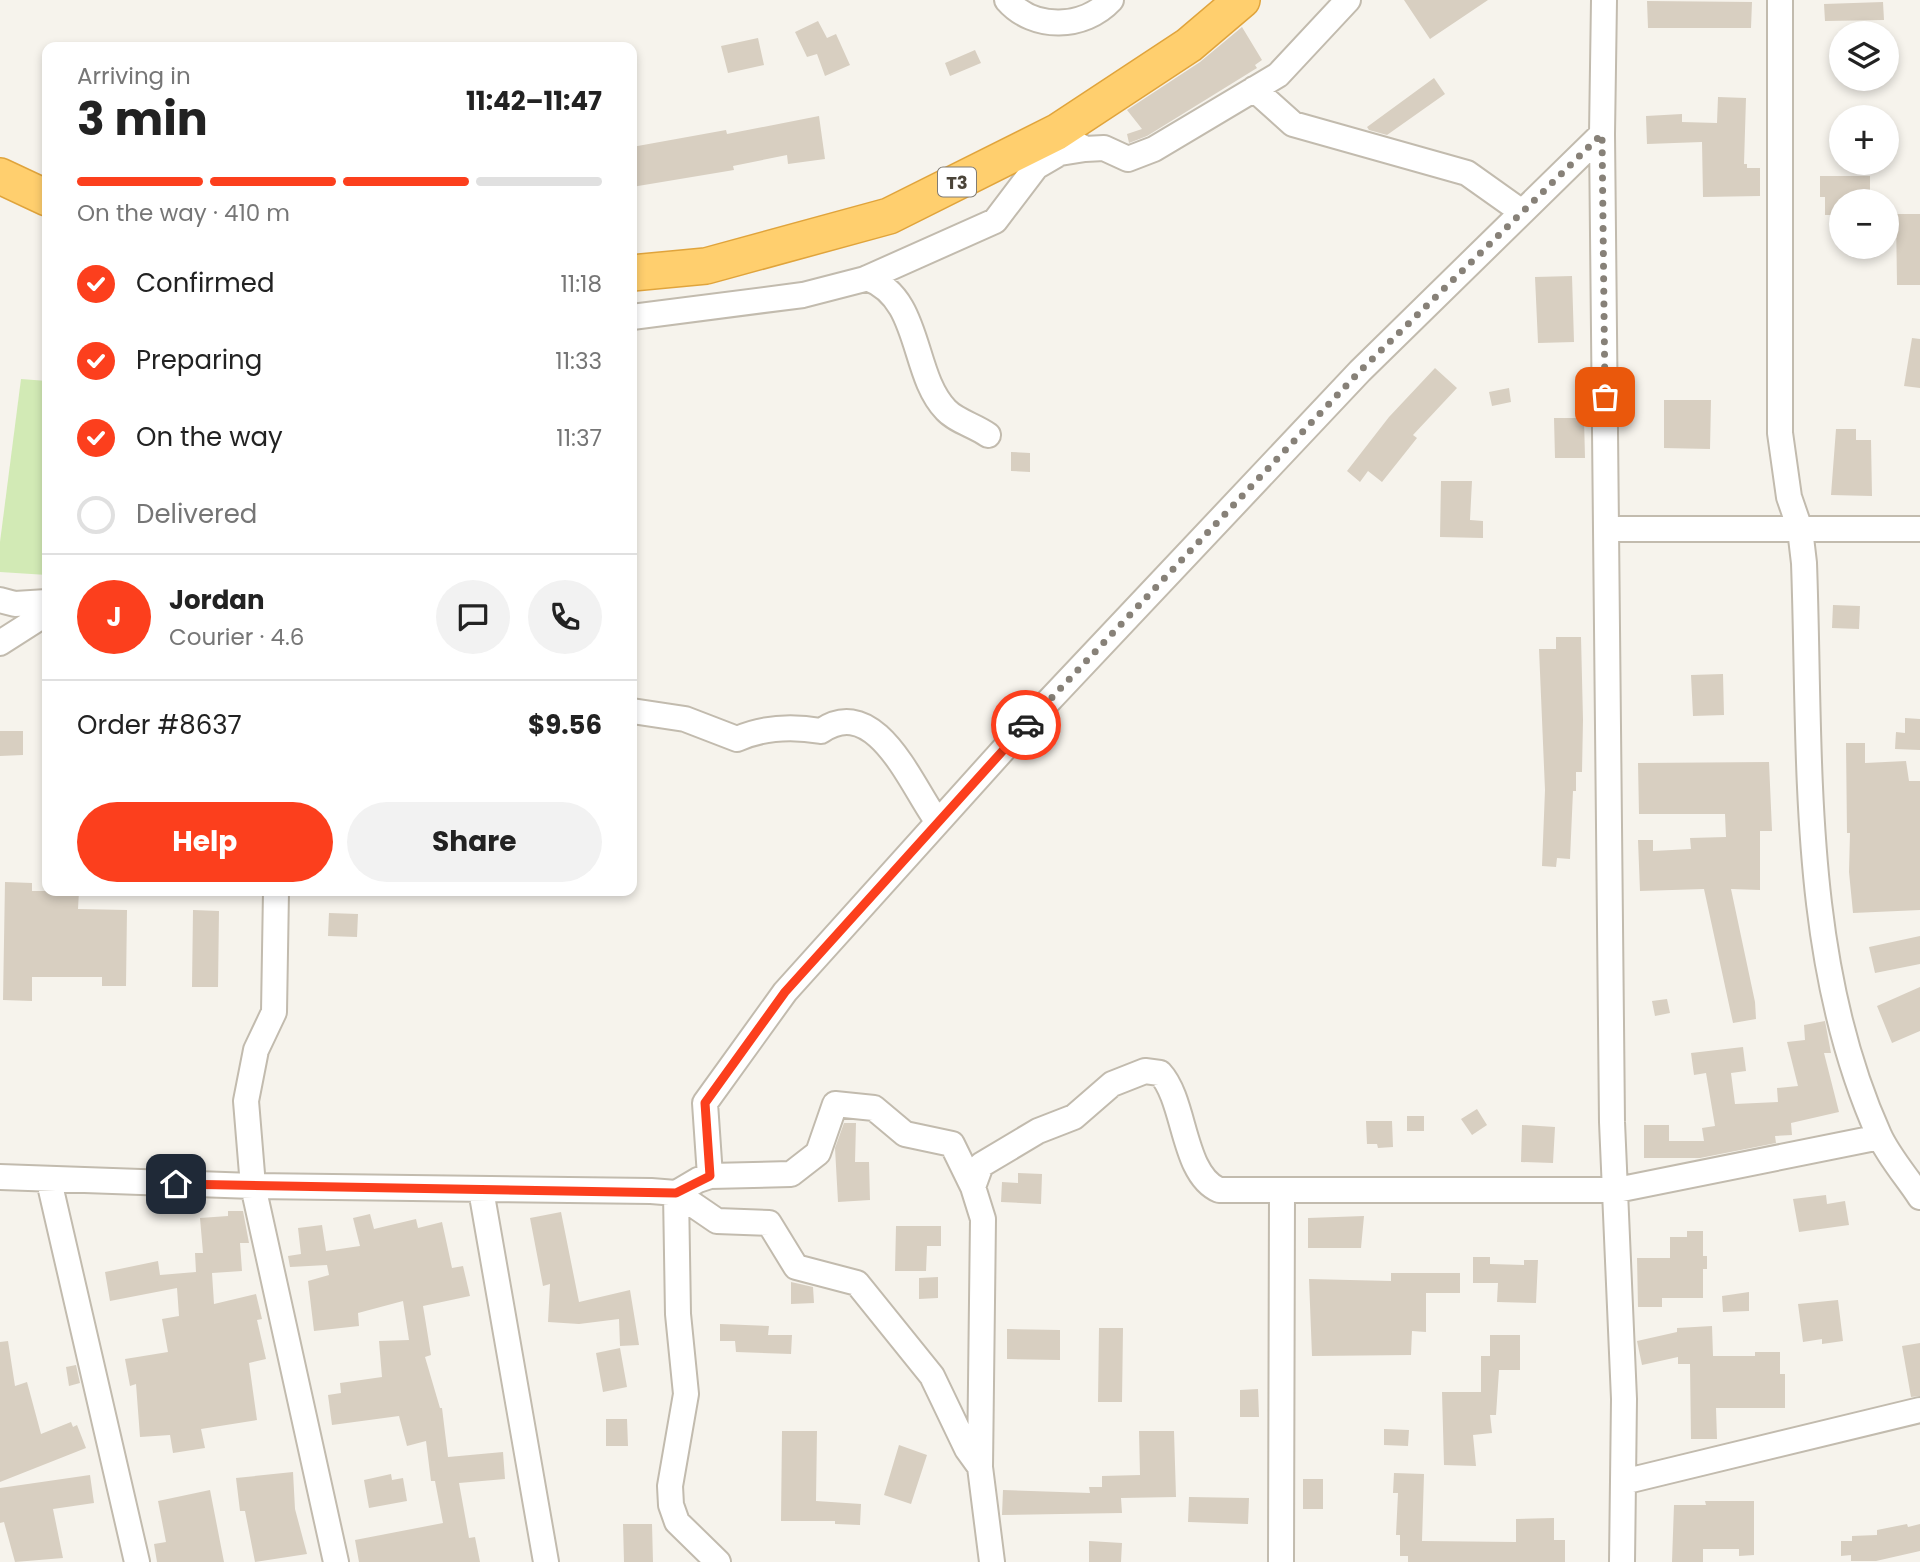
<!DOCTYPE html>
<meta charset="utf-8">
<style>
:root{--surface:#fff;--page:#f2f2f2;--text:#222;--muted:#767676;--line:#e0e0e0;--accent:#fc3f1d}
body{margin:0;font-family:Poppins,sans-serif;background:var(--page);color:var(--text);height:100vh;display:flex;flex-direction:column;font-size:26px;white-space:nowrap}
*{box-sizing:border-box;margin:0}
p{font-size:23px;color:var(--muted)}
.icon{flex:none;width:38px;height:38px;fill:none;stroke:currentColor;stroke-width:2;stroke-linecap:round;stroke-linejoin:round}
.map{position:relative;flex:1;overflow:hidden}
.sheet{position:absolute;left:42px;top:42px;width:595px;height:854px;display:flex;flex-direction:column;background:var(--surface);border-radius:14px;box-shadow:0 4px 10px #0003}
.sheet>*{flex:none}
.controls{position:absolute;left:1829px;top:21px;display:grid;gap:14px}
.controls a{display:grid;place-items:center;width:70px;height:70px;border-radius:50%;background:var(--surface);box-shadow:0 4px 10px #0003;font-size:35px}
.pin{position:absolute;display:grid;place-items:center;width:60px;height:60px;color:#fff;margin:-30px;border-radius:14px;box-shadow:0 4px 10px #0006}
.courier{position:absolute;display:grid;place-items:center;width:70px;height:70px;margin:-35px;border:5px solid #fc3f1d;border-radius:50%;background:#fff;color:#222;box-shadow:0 2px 9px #0007}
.summary em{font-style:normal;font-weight:700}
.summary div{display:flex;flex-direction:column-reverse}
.summary{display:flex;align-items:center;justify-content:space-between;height:119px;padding:0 35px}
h1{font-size:46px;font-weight:700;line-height:52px}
.bar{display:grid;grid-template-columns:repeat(4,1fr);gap:10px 7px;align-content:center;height:84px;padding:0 35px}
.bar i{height:9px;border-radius:5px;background:var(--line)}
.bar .selected{background:var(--accent)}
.bar p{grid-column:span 4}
.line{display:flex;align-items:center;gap:18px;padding:0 35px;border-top:2px solid var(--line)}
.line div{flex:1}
.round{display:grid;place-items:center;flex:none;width:74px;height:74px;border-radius:37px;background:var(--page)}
ol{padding:0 35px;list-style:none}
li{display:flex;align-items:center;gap:21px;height:77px}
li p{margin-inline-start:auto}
li .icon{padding:7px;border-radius:50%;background:var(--accent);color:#fff;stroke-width:4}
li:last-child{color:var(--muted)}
li i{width:38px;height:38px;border:4px solid var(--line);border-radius:50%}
.primary-button{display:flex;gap:14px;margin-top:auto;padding:14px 35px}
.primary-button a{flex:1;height:80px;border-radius:42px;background:var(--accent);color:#fff;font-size:28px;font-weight:700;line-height:80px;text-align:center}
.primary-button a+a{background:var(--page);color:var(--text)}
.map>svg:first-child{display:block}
.green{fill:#d2eab5}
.building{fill:#d8cfc1}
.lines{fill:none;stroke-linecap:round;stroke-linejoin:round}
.minor-casing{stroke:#c2bbae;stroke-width:28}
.highway-casing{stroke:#e0a43c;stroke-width:38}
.minor{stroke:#fff;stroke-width:24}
.highway{stroke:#ffcf6e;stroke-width:35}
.done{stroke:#878178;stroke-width:7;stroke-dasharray:0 12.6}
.route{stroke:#fc3f1d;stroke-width:9}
.labels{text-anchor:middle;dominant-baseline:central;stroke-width:6;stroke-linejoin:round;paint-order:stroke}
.shield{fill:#fff;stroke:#817c74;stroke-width:2}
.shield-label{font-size:18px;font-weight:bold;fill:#4b4439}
</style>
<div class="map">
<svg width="1920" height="1562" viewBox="0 0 1920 1562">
<rect width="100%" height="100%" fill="#f6f3ec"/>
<!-- green -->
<path class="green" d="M21,379L47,381V575L0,572V542Z"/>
<!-- building -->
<path class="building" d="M1404,0H1488L1430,39Z
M1647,1L1752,2L1751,28H1648Z
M1883,2L1884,20L1825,21L1824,4Z
M818,21L827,38L836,34L850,65L825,76L817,54L807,57L795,32Z
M1242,27L1262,60L1255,65L1257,68L1147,136L1129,143L1127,134L1142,129L1127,110L1200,62Z
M758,38L764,65L728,73L721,46Z
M975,50L981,63L950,76L945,63Z
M1434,78L1445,94L1387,135L1369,130L1367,127Z
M1718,97L1746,98L1744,164H1747V168H1760V196L1703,197L1702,142L1647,144L1646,116L1682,114V122L1717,123Z
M819,116L825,159L788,164L787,155L733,166L734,170L632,187V147L726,130L727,134Z
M1820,176H1870V201H1841V215H1825V197H1820Z
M1896,214H1920V285H1897Z
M1572,276L1574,342L1538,343L1535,277Z
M1912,338L1920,339V388L1904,386Z
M1435,368L1457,388L1413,435L1417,438L1382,482L1368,471L1360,482L1347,471L1389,417Z
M1509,388L1511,402L1492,406L1489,392Z
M1664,400H1711L1710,449L1664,448Z
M1554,418H1584L1585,458H1555Z
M1836,429H1856V440H1871L1872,496L1831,495Z
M1011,452L1030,453V472L1011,471Z
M1441,481H1472L1470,520L1483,521V538L1440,537Z
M1833,605L1860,606L1859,629L1832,628Z
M1556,637H1581L1583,720L1582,772H1576V791H1573L1570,859L1557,858L1556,867L1542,866L1545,790L1539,649H1556Z
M1723,674L1724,715L1693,716L1691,675Z
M1905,718L1920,719V750L1895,749L1896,732L1905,733Z
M0,731H23V755L0,756Z
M1846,743H1865V763L1906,761L1909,781H1920V910L1853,913L1849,872L1850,833H1847Z
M1769,762L1772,831H1760V890L1731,889L1755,1002L1756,1019L1733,1023L1704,889L1640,891L1638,840H1653V851L1691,849L1690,838L1726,837L1725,814H1639L1638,763Z
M5,882L32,883V891H79L78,909L127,910L126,986H102V977H32V1001L3,1000Z
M193,910L219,911L218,987H192Z
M329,913L358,914L357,937L328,936Z
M1920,936V964L1875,973L1869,947Z
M1920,987V1031L1892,1043L1877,1006Z
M1667,999L1670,1013L1655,1016L1652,1001Z
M1825,1021L1831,1053H1824L1839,1112L1791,1123L1792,1135L1775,1136L1776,1143L1700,1158H1644V1125H1669V1141H1704L1702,1128L1715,1126L1706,1073L1694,1075L1691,1053L1743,1047L1746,1071L1731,1073L1735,1104L1778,1102L1777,1088L1798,1086L1787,1042L1805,1040L1804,1025Z
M1477,1109L1487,1125L1472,1135L1461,1119Z
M1407,1116H1424V1131H1407Z
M1366,1121H1392L1393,1147L1378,1148L1377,1144H1367Z
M844,1123H856L855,1162H869L870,1200L838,1202L835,1148Z
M1522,1125L1555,1127L1553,1163L1521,1162Z
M1018,1173L1042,1174L1041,1204L1001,1202L1002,1182L1018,1183Z
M1826,1195L1827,1204L1845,1201L1849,1225L1799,1232L1793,1199Z
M228,1211H243L249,1243H240L242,1271L212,1273L214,1304L256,1294L262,1319L257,1320L266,1359L249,1363L257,1420L201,1429L205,1448L173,1453L170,1435L140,1437L136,1384L130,1386L125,1359L168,1352L162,1319L179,1316L177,1288L110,1301L105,1272L158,1261L160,1275L196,1272L195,1253H203L200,1218L228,1216Z
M561,1212L579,1302L630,1290L639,1345L620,1346L619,1319L579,1324L548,1322L550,1284L543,1286L530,1218Z
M370,1214L374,1229L416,1219L418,1228L442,1222L452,1268L463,1266L470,1296L423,1306L431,1355L425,1357L440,1408H442L448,1457L503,1452L505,1479L459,1483L469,1538L475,1537L480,1562H359L355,1540L443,1523L435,1481H431L426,1441L407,1446L399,1416L332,1425L328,1395L341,1393L340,1383L382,1377L379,1341L409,1340L403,1301L358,1313L359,1326L314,1331L308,1281L329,1275L327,1265L290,1267L288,1256L301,1254L298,1228L322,1225L326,1251L360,1246L353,1218Z
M1364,1216L1361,1248H1308V1218Z
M896,1226H941V1246H927L926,1271H895Z
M1687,1231H1703V1256H1707V1269H1703V1298H1662V1307H1638L1637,1258H1670V1237H1687Z
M1473,1257H1490V1264L1524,1265V1260H1538L1536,1303L1497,1302L1498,1283H1473Z
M1391,1273H1460V1293H1426V1332L1412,1331L1411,1355L1312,1356L1309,1279L1391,1281Z
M938,1277V1298L919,1299V1278Z
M791,1282L813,1287L814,1303L791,1304Z
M1749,1292V1311L1723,1312L1722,1296Z
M1838,1300L1843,1341L1822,1344V1339L1803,1342L1798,1304Z
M720,1324L769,1326L768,1335H792L791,1354L736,1352L735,1341H720Z
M1712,1326L1713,1356H1755V1352H1780V1374H1785V1408H1716L1717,1439H1691L1690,1364H1678V1357L1642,1365L1637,1341L1677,1332V1328Z
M1099,1328H1123L1122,1402H1098Z
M1007,1329L1060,1330V1360L1007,1359Z
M1490,1335H1520V1370H1499L1496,1415H1490L1492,1433L1473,1435L1476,1466L1444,1465L1442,1392H1481V1356H1490Z
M8,1341L15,1386L27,1382L41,1434L71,1422L73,1427L77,1425L86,1448L0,1482V1342Z
M1920,1343V1396L1911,1397L1902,1346Z
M620,1348L627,1387L603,1392L596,1353Z
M76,1365L80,1383L69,1386L66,1367Z
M1258,1389L1259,1417H1240V1390Z
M606,1419H627L628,1446H606Z
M1384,1429L1409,1430L1408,1446L1384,1445Z
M782,1431H817L816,1501L861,1504L860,1525L835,1524V1521H781Z
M1139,1431H1174L1176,1497L1121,1498L1122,1513L1002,1515L1003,1490L1090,1493L1089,1487H1102V1476L1140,1475Z
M899,1445L927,1455L911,1504L884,1495Z
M293,1472L295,1509L307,1554L255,1562L245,1511H240L236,1478Z
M1394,1473L1424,1474L1422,1541L1516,1542V1519L1554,1518V1540H1565V1562H1408V1556H1400V1535H1396L1398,1493H1393Z
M391,1474L392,1480L403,1478L407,1501L369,1508L364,1480Z
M90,1475L94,1503L53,1509L63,1558L15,1562L4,1522L0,1523V1488Z
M1303,1479H1323V1509H1303Z
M210,1490L224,1562H157L154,1544L166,1542L158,1501Z
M1189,1497L1249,1498L1248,1524L1188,1522Z
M1705,1501H1754V1555L1739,1556V1549H1703V1562H1672L1674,1505H1706Z
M623,1524H652L653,1562H624Z
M1907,1524L1908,1527L1920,1524V1551L1876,1561H1851V1555L1841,1556V1541H1852V1536L1877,1535V1530Z
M1089,1541L1122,1543L1121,1562H1089Z"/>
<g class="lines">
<!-- minor casing -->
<g class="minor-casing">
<path id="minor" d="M1007,0C1034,31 1084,29 1111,0
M1604,0L1602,134L1612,1122L1624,1399L1622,1562
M1780,0V433L1789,497L1800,529L1804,563C1811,753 1799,958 1879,1135C1889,1157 1907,1177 1920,1197
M1254,89L1293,124L1467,173L1522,212
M1072,141L1085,149L1104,148L1128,159L1154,149L1278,75L1348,0
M867,278C922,298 911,374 946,410C956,421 976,426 988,435
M632,317L803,295L865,279L995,221L1036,167L1060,153L1085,149
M1606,529H1920
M0,600L15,604L47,602
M0,643L47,613
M632,711L685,719L737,739C764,727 792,726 821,731C877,692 913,790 938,822
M276,891L274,1012L256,1050L246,1101L253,1186L336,1562
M710,1176L705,1103L785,992L1012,740L1360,371L1602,134
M0,1177L253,1186L651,1191L676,1193L717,1221L769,1223L796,1267L857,1283L932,1376L967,1449L980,1467L992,1562
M49,1181L137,1562
M973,1187L983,1219L980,1467
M481,1190L546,1562
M676,1193L698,1180L710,1176L791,1174L818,1153L835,1104L874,1108L905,1134L952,1144L973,1187L981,1165L1038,1131L1074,1117L1112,1084L1145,1071L1160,1073C1186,1101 1182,1174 1219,1190H1617L1880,1137
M676,1193L678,1314L686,1394L670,1486L671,1505L677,1522L718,1562
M1623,1482L1920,1410
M1281,1562L1282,1192"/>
</g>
<!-- highway casing -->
<g class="highway-casing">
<path id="highway" d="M0,176L47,198
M632,273L706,266L889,216L1057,132L1189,45L1242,0"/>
</g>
<!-- minor -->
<use href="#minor" class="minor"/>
<!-- highway -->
<use href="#highway" class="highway"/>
</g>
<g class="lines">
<!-- done -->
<path class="done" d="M1026,725L1360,371L1602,134L1605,397"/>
<!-- route -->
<path class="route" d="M176,1184L676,1193L710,1176L705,1103L785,992L1026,725"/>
</g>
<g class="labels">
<!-- shield labels -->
<rect class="shield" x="938" y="167.5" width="38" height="29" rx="5"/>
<g class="shield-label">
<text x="957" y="182">T3</text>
</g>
</g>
</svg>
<div class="controls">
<a><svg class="icon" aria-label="layers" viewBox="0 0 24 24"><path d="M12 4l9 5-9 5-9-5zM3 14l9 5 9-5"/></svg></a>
<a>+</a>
<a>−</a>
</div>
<div class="pin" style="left:1605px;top:397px;background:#ea580c"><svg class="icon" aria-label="bag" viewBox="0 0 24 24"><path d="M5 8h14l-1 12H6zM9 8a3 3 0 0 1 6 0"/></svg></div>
<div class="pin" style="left:176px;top:1184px;background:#1f2937"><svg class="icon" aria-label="home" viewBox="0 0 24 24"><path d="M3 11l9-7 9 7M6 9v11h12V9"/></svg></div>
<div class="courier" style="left:1026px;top:725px"><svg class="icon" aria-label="car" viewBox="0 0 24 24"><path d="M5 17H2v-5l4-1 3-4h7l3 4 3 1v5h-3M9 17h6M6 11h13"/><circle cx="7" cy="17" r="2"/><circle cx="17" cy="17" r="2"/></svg></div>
<section class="sheet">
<div class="summary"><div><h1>3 min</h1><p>Arriving in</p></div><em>11:42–11:47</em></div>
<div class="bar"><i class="selected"></i><i class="selected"></i><i class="selected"></i><i></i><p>On the way · 410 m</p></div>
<ol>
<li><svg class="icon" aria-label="check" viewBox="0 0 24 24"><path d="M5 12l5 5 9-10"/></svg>Confirmed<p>11:18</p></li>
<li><svg class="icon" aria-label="check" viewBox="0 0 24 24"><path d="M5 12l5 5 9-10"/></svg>Preparing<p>11:33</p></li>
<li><svg class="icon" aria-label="check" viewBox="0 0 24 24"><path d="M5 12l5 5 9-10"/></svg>On the way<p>11:37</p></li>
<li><i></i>Delivered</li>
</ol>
<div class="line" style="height:126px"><b class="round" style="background:var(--accent);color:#fff">J</b><div><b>Jordan</b><p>Courier · 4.6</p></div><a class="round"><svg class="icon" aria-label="chat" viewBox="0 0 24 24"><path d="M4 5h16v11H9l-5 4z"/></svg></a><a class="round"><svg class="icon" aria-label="phone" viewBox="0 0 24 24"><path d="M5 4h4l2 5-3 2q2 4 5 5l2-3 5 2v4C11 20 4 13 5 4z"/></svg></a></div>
<div class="line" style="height:91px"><div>Order #8637</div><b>$9.56</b></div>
<div class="primary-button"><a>Help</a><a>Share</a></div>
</section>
</div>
